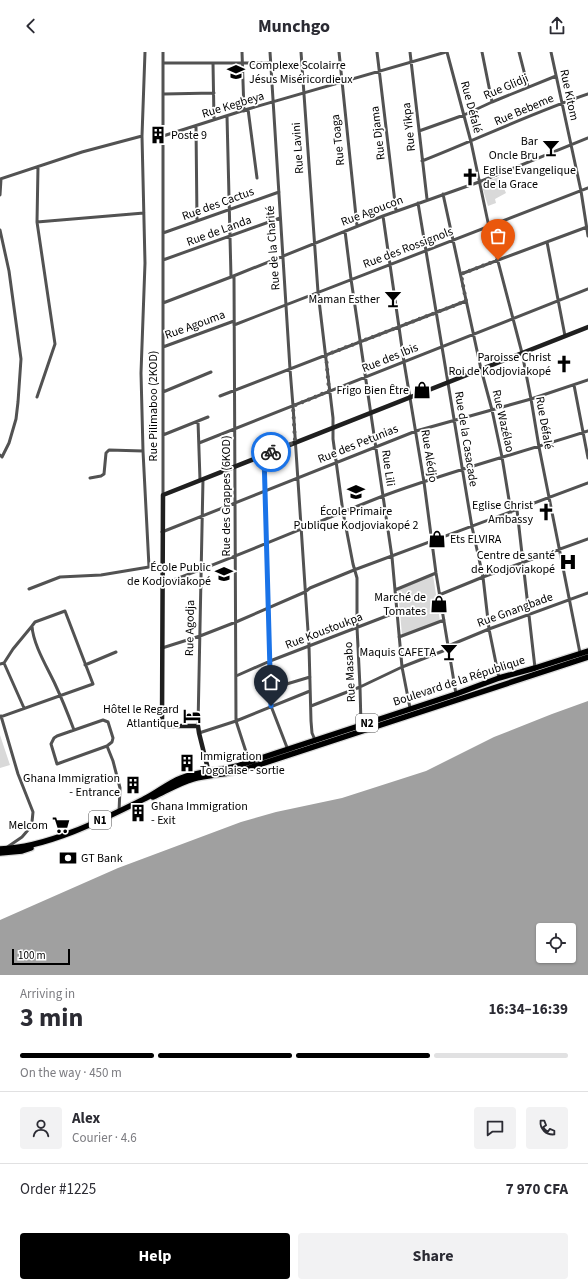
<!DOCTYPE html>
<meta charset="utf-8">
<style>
:root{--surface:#fff;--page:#f2f2f3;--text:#2b2b33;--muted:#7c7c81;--line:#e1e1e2;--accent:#000}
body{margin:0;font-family:"Source Sans 3",sans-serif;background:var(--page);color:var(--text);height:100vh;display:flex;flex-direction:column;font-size:15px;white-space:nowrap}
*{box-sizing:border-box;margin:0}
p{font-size:13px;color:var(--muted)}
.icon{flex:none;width:22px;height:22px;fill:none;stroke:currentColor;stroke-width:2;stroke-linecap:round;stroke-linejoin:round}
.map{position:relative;height:923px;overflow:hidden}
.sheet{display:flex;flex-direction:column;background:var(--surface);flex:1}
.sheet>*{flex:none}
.tools{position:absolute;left:536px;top:871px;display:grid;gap:8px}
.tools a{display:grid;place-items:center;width:40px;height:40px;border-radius:4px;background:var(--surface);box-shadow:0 1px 3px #0004;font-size:20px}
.scale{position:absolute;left:12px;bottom:10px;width:58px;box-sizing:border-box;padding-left:4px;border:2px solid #000;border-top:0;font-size:11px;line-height:14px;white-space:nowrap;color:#000;-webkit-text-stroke:3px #fff;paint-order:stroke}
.pin{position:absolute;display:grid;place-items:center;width:34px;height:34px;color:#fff;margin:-41px -17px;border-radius:50% 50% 50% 0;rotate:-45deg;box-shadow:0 0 4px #0007}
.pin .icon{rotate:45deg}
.courier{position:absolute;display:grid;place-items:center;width:40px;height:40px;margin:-20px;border:3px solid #1a73e8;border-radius:50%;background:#fff;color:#222;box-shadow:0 1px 5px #0007}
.head em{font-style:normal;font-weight:700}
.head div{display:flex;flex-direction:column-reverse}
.head{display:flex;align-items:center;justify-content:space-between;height:68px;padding:0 20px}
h1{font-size:26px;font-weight:700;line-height:30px}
.bar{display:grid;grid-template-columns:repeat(4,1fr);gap:6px 4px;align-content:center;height:48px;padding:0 20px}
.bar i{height:5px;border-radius:3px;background:var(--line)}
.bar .on{background:var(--accent)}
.bar p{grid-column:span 4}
.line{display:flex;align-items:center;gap:10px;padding:0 20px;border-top:1px solid var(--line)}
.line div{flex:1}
.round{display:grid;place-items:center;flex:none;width:42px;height:42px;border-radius:4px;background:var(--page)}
.cta{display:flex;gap:8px;margin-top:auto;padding:8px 20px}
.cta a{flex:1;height:46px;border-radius:4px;background:var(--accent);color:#fff;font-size:16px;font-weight:700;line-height:46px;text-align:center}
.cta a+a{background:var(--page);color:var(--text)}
header{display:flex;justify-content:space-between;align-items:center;height:52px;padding:0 20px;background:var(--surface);font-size:18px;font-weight:700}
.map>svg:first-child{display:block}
.green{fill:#d9d9d9}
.water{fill:#a0a0a0;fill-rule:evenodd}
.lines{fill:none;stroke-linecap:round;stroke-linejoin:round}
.highway-casing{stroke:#dbdbdb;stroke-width:8}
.street{stroke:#525252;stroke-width:3}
.secondary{stroke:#1f1f1f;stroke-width:4.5}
.highway{stroke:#000;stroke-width:5.5}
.done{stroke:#595959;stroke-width:4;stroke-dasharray:0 7.2}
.route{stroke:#1a73e8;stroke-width:5}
.labels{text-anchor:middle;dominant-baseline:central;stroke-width:3.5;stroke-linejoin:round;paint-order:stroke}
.shield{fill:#fff;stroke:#4c4c4c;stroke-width:1}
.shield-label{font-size:11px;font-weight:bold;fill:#000}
.poi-label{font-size:12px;fill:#000;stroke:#fff;text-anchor:end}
.street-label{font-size:12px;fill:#000;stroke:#fff}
</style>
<header><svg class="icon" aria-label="back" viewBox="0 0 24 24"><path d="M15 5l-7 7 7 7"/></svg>Munchgo<svg class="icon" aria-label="share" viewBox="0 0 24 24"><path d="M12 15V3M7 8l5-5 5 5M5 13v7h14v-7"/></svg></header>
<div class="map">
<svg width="588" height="923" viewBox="0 0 588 923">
<rect width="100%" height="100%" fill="#fff"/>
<!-- green -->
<path class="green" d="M499,125L506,141L495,147L496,151L488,154L481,131Z
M433,523L440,569L402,583L398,538Z
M0,683L10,713L0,716Z"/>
<!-- water -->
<path class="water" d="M588,649V923H0V868L118,816L241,770L276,760L342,746L426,719L494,685L552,662ZM543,878H569V904H543Z"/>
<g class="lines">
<!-- highway casing -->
<g class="highway-casing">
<path id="highway" d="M153,745C166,739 179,731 193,727C210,723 227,722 243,718L588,605
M0,797C47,796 104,767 146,746C158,740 168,731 181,726C199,719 218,719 237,714L456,642L499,626L535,616L588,599
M0,801L22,799L31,796"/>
</g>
<!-- street -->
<path class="street" d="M242,0L244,59
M270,0L290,317L293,354L309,594L311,669L312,681L315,688
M301,0L318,240L333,366V387L343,460L353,512L357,526V575L360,635L361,673
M339,0L357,174
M377,0L396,159
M410,0L427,147
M447,0L471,90L489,175L522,301L531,347L539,395L580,601
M482,0L492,50
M519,0L528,35
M551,0L581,139L588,184
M163,11H270
M213,11L214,68
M164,42L214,41
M248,57L257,126
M227,64L231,225
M196,74L197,169
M419,79L464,63L492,50L556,24
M163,84L248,57L446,0
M422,109C478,87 532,61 588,42
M38,115L37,170L144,161
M0,127L82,100L142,84
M443,142L481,317L492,358L502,405L511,460
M0,143L1,127
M418,151L472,475L483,525L489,577L499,626
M383,164L404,310L424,430L436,521L456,642
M37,170L55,292L37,345
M0,178L9,219L21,307L18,350L16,367L9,391L2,405L0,403
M345,179L351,227L392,505L402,615L410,656
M163,181L279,140
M547,190L565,284
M163,208L280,166
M461,222L587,175
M234,224L236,669L249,709
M163,251L231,225L383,164L479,130L588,86
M234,273L588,136
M163,295L234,269
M574,333L588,406
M163,340L211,320
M220,344L466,249
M198,369L200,428
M163,383L208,365
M199,391L588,237
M264,403L271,654L288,698
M90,426L101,424L104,422L106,401L109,398L143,399
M163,443V0
M517,458L535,616
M162,480L416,379L531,347L588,328
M162,532C237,505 309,473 383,444C450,419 520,401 588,379
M29,537L60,525L101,523L149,515L143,399L141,321L145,211L142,84L145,0
M395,538L436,521
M439,543L483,525L588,487
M399,585L444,568
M448,594L489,577L588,541
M162,596L200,584L236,570L305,540L310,536L354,518L588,431
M4,611L24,656
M0,612L4,611L13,597L32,574
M85,613L116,600
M236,624L270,609L397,560
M270,637L310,625
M311,654L360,635L402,615L448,597
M1,664L18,722L33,760L32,770L28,778L22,785L6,796
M0,665C31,654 62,643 93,632L65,559L35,570L32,574C33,592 47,615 55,632C62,647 68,662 74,678
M198,674L203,427
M199,681L236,669L310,639
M107,694L112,690L113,686L108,670L103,668L57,684L54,686L51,692L57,712L107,694L113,709L120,736L119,760"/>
<!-- secondary -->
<path class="secondary" d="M209,721L199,681L198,674H164L162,672L163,443L588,275"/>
<!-- highway -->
<use href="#highway" class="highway"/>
</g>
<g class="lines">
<!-- done -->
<path class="done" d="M271,400L295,390L293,354L329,339L326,303L466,249L461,222L498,208"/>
<!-- route -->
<path class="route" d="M271,400L264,403L271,654"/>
</g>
<!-- icons -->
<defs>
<g id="school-bare" transform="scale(1.38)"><path d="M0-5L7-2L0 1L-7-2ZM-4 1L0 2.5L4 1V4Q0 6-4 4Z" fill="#000" stroke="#fff" stroke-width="2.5" paint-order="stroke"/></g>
<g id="building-bare" transform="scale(1.38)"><path d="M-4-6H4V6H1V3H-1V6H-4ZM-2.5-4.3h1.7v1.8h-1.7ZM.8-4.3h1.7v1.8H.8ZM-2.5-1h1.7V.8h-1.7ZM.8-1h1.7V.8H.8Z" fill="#000" stroke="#fff" stroke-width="2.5" paint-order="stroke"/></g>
<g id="bar-bare" transform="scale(1.38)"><path d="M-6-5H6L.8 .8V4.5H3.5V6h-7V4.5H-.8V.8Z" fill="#000" stroke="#fff" stroke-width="2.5" paint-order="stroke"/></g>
<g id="church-bare" transform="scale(1.38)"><path d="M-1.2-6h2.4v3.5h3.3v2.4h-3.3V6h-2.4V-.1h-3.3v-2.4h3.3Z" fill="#000" stroke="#fff" stroke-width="2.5" paint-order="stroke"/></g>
<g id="shop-bare" transform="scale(1.38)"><path d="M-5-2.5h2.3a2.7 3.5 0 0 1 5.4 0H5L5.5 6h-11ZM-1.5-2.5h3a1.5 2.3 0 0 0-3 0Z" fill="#000" stroke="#fff" stroke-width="2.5" paint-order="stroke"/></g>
<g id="hospital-bare" transform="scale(1.38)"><path d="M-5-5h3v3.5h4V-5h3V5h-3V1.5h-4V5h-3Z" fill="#000" stroke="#fff" stroke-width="2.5" paint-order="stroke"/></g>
<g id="hotel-bare" transform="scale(1.38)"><path d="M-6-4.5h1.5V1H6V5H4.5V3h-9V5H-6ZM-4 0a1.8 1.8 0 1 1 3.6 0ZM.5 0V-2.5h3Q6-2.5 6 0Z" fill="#000" stroke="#fff" stroke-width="2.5" paint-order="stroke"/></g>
<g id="supermarket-bare" transform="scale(1.38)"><path d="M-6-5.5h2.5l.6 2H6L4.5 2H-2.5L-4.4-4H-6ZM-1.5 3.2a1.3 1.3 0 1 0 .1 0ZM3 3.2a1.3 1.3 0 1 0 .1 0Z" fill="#000" stroke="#fff" stroke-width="2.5" paint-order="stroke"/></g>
<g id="bank-bare" transform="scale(1.38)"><path d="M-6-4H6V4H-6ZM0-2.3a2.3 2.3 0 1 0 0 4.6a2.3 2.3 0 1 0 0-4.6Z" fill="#000" stroke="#fff" stroke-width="2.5" paint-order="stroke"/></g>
</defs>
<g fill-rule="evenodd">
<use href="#school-bare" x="236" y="20"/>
<use href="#building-bare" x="158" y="83"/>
<use href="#bar-bare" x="551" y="96"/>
<use href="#church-bare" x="470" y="125"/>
<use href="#bar-bare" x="393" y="247"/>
<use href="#church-bare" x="564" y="312"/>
<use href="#shop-bare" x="422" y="338"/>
<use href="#school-bare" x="356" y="440"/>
<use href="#church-bare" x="546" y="460"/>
<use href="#shop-bare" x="437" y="487"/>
<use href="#hospital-bare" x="568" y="510"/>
<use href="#school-bare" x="224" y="522"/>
<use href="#shop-bare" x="439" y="552"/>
<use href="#bar-bare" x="449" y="600"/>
<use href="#hotel-bare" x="192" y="664"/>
<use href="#building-bare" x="187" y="711"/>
<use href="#building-bare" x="133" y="733"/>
<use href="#building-bare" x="138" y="761"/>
<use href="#supermarket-bare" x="61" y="773"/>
<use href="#bank-bare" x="68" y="806"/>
</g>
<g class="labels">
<!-- shield labels -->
<g class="shield">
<rect x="356" y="662" width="22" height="18" rx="3"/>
<rect x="89" y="759" width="22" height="18" rx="3"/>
</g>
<g class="shield-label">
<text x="367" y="671">N2</text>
<text x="100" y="768">N1</text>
</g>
<!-- poi labels -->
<g class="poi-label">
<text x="249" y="13" text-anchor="start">Complexe Scolairre<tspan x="249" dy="14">Jésus Miséricordieux</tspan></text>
<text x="171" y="83" text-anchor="start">Poste 9</text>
<text x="538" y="89">Bar<tspan x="538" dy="14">Oncle Bru</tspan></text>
<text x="483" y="118" text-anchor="start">Eglise Evangelique<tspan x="483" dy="14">de la Grace</tspan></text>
<text x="380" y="247">Maman Esther</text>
<text x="551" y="305">Paroisse Christ<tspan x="551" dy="14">Roi de Kodjoviakopé</tspan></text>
<text x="409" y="338">Frigo Bien Être</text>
<text x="533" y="453">Eglise Christ<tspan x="533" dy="14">Ambassy</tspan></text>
<text x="356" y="459" text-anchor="middle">École Primaire<tspan x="356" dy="14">Publique Kodjoviakopé 2</tspan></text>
<text x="450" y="487" text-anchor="start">Ets ELVIRA</text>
<text x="555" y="503">Centre de santé<tspan x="555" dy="14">de Kodjoviakopé</tspan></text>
<text x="211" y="515">École Public<tspan x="211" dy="14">de Kodjoviakopé</tspan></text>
<text x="426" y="545">Marché de<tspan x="426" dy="14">Tomates</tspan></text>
<text x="436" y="600">Maquis CAFETA</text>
<text x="179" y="657">Hôtel le Regard<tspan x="179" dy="14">Atlantique</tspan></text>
<text x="200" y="704" text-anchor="start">Immigration<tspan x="200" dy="14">Togolaise - sortie</tspan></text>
<text x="120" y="726">Ghana Immigration<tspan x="120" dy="14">- Entrance</tspan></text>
<text x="151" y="754" text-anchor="start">Ghana Immigration<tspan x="151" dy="14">- Exit</tspan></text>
<text x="48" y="773">Melcom</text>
<text x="81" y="806" text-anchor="start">GT Bank</text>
</g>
<!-- street labels -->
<g class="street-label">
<text transform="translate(506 35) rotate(-23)">Rue Glidji</text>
<text transform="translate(569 43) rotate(78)">Rue Kitom</text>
<text transform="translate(233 53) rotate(-17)">Rue Kegbeya</text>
<text transform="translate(471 55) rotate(75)">Rue Défalé</text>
<text transform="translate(524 58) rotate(-23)">Rue Bebeme</text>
<text transform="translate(409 75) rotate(-96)">Rue Yikpa</text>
<text transform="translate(378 81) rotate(-97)">Rue Djama</text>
<text transform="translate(338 88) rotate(-96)">Rue Toaga</text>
<text transform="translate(298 96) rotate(-94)">Rue Lavini</text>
<text transform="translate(218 152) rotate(-20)">Rue des Cactus</text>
<text transform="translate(372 159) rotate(-21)">Rue Agoucon</text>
<text transform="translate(219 179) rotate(-20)">Rue de Landa</text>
<text transform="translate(273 196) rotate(-94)">Rue de la Charité</text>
<text transform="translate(408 196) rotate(-21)">Rue des Rossignols</text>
<text transform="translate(195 273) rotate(-20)">Rue Agouma</text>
<text transform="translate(390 306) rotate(-22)">Rue des Ibis</text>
<text transform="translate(153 354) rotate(-90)">Rue Pilimaboo (2KOD)</text>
<text transform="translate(503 369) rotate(77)">Rue Wazélao</text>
<text transform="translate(544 371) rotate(80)">Rue Défalé</text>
<text transform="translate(466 387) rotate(81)">Rue de la Casacade</text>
<text transform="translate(358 392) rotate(-22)">Rue des Petunias</text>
<text transform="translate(429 404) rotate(81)">Rue Alédjo</text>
<text transform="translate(388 416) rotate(82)">Rue Lili</text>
<text transform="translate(226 444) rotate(-90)">Rue des Grappes (6KOD)</text>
<text transform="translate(515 558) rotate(-20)">Rue Gnangbade</text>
<text transform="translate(190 576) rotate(-89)">Rue Agodja</text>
<text transform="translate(324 579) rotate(-21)">Rue Koustoukpa</text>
<text transform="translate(350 620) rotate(-93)">Rue Masabo</text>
<text transform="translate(459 629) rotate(-18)">Boulevard de la République</text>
</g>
</g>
</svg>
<div class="tools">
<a><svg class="icon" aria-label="locate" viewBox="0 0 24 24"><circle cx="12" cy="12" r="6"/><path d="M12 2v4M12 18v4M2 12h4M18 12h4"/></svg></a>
</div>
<div class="scale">100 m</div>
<div class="pin" style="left:498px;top:208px;background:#ea580c"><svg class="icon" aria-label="bag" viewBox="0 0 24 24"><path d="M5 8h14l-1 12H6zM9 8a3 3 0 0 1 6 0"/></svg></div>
<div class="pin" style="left:271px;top:654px;background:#1f2937"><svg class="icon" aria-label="home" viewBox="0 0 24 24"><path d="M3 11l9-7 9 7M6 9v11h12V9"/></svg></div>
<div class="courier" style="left:271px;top:400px"><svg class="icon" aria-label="bike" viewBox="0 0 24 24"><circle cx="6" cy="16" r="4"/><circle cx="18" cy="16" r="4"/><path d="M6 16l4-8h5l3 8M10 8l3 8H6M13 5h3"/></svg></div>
</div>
<section class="sheet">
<div class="head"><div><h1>3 min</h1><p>Arriving in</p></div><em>16:34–16:39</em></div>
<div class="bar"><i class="on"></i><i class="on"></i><i class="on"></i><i></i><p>On the way · 450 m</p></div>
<div class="line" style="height:72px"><a class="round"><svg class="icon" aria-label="person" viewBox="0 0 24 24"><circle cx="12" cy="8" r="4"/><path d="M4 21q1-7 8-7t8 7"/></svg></a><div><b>Alex</b><p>Courier · 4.6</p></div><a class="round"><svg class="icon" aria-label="chat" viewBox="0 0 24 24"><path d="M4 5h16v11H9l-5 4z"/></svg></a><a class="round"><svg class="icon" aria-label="phone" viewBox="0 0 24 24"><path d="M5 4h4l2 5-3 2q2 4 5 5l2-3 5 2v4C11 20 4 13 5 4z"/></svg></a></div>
<div class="line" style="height:52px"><div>Order #1225</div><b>7 970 CFA</b></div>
<div class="cta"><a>Help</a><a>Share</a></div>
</section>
